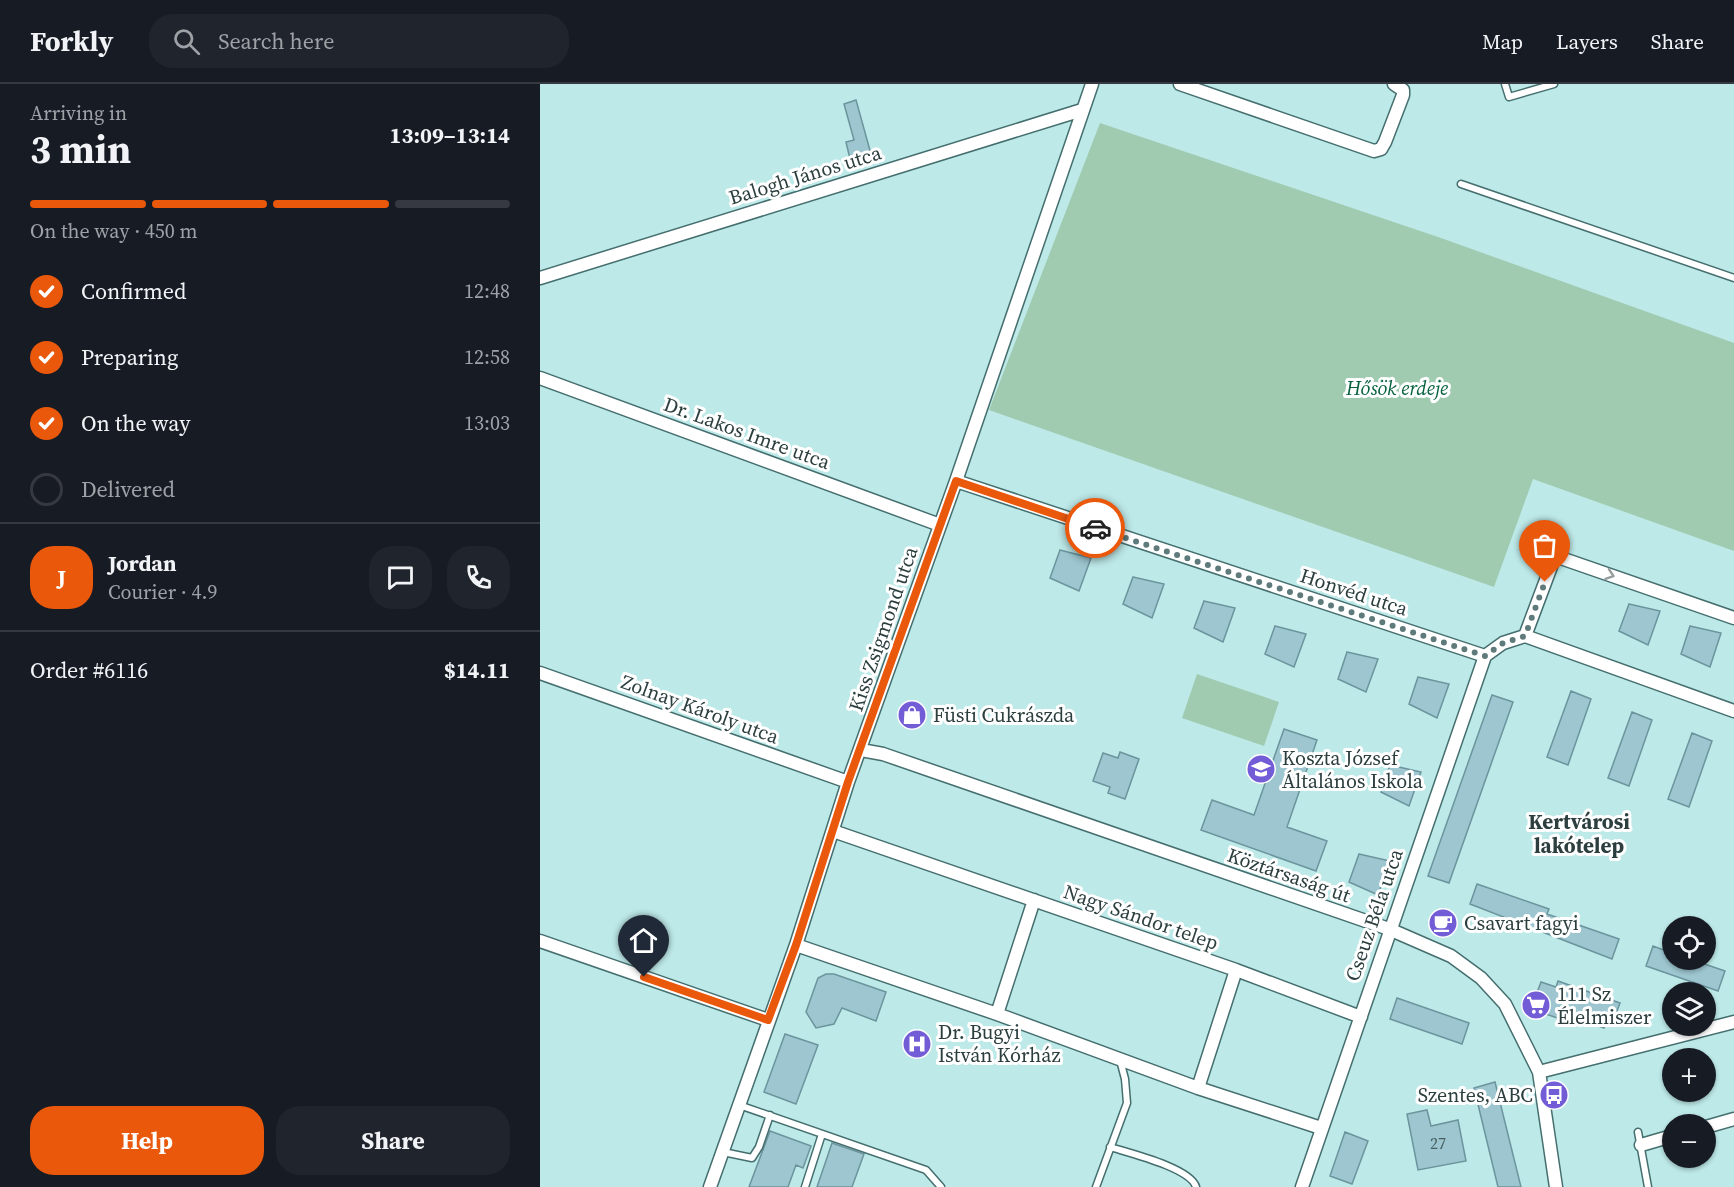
<!DOCTYPE html>
<meta charset="utf-8">
<style>
:root{--surface:#171b24;--page:#20242c;--text:#f1f3f6;--muted:#9ea1a6;--line:#363941;--accent:#ea580c}
body{margin:0;font-family:"Source Serif 4",serif;background:var(--page);color:var(--text);height:100vh;display:flex;flex-direction:column;font-size:22px;white-space:nowrap}
*{box-sizing:border-box;margin:0}
p{font-size:20px;color:var(--muted)}
.icon{flex:none;width:33px;height:33px;fill:none;stroke:currentColor;stroke-width:2;stroke-linecap:round;stroke-linejoin:round}
.map{position:relative;flex:1;overflow:hidden}
.panel{display:flex;flex-direction:column;background:var(--surface);width:540px}
.panel>*{flex:none}
.controls{position:absolute;left:1122px;top:832px;display:grid;gap:12px}
.controls a{display:grid;place-items:center;width:54px;height:54px;border-radius:50%;background:var(--surface);box-shadow:0 2px 4px #0004;font-size:30px}
.pin{position:absolute;display:grid;place-items:center;width:51px;height:51px;color:#fff;margin:-62px -26px;border-radius:50% 50% 50% 0;rotate:-45deg;box-shadow:0 0 6px #0007}
.pin .icon{rotate:45deg}
.courier{position:absolute;display:grid;place-items:center;width:60px;height:60px;margin:-30px;border:4px solid #ea580c;border-radius:50%;background:#fff;color:#222;box-shadow:0 2px 8px #0007}
.overview em{font-style:normal;font-weight:700}
.overview div{display:flex;flex-direction:column-reverse}
.overview{display:flex;align-items:center;justify-content:space-between;height:102px;padding:0 30px}
h1{font-size:39px;font-weight:700;line-height:45px}
.bar{display:grid;grid-template-columns:repeat(4,1fr);gap:9px 6px;align-content:center;height:72px;padding:0 30px}
.bar i{height:8px;border-radius:4px;background:var(--line)}
.bar .active{background:var(--accent)}
.bar p{grid-column:span 4}
.line{display:flex;align-items:center;gap:15px;padding:0 30px;border-top:2px solid var(--line)}
.line div{flex:1}
.round{display:grid;place-items:center;flex:none;width:63px;height:63px;border-radius:24px;background:var(--page)}
ol{padding:0 30px;list-style:none}
li{display:flex;align-items:center;gap:18px;height:66px}
li p{margin-inline-start:auto}
li .icon{padding:6px;border-radius:50%;background:var(--accent);color:#fff;stroke-width:4}
li:last-child{color:var(--muted)}
li i{width:33px;height:33px;border:3px solid var(--line);border-radius:50%}
.action{display:flex;gap:12px;margin-top:auto;padding:12px 30px}
.action a{flex:1;height:69px;border-radius:24px;background:var(--accent);color:#fff;font-size:24px;font-weight:700;line-height:69px;text-align:center}
.action a+a{background:var(--page);color:var(--text)}
header{display:flex;align-items:center;gap:36px;box-sizing:border-box;height:84px;padding:0 30px;background:var(--surface);border-bottom:2px solid var(--line)}
header strong{font-size:28px}
nav{display:flex;gap:33px;margin-inline-start:auto;font-size:21px}
.search{width:420px;height:54px;background:var(--page);display:flex;align-items:center;gap:15px;box-sizing:border-box;padding:0 21px;border-radius:24px;color:var(--muted);font-size:22px}
main{display:flex;flex:1;min-height:0}
.map>svg:first-child{display:block}
.green{fill:#a0cbb1}
.building{fill:#9dc6d0;stroke:#6c949d;stroke-width:1.5}
.lines{fill:none;stroke-linecap:round;stroke-linejoin:round}
.service-casing{stroke:#456e6e;stroke-width:9}
.minor-casing{stroke:#456e6e;stroke-width:15}
.service{stroke:#fff;stroke-width:6}
.minor{stroke:#fff;stroke-width:12}
.oneway{stroke:#969e9e}
.done{stroke:#5f7a7a;stroke-width:6;stroke-dasharray:0 10.8}
.route{stroke:#ea580c;stroke-width:8}
.labels{text-anchor:middle;dominant-baseline:central;stroke-width:6;stroke-linejoin:round;paint-order:stroke}
.number-label{font-size:16px;fill:#486062}
.street-label{font-size:20px;fill:#2c3e3e;stroke:#fff}
.park-label{font-size:20px;font-style:italic;fill:#05623e;stroke:#fff}
.poi-label{font-size:20px;fill:#2c3e3e;stroke:#fff;text-anchor:start}
.neighbourhood-label{font-size:21px;font-weight:bold;fill:#2c3e3e;stroke:#fff}
</style>
<header>
<strong>Forkly</strong>
<div class="search"><svg class="icon" aria-label="search" viewBox="0 0 24 24"><circle cx="10" cy="10" r="6"/><path d="M15 15l6 6"/></svg>Search here</div>
<nav><a>Map</a><a>Layers</a><a>Share</a></nav>
</header>
<main>
<section class="panel">
<div class="overview"><div><h1>3 min</h1><p>Arriving in</p></div><em>13:09–13:14</em></div>
<div class="bar"><i class="active"></i><i class="active"></i><i class="active"></i><i></i><p>On the way · 450 m</p></div>
<ol>
<li><svg class="icon" aria-label="check" viewBox="0 0 24 24"><path d="M5 12l5 5 9-10"/></svg>Confirmed<p>12:48</p></li>
<li><svg class="icon" aria-label="check" viewBox="0 0 24 24"><path d="M5 12l5 5 9-10"/></svg>Preparing<p>12:58</p></li>
<li><svg class="icon" aria-label="check" viewBox="0 0 24 24"><path d="M5 12l5 5 9-10"/></svg>On the way<p>13:03</p></li>
<li><i></i>Delivered</li>
</ol>
<div class="line" style="height:108px"><b class="round" style="background:var(--accent);color:#fff">J</b><div><b>Jordan</b><p>Courier · 4.9</p></div><a class="round"><svg class="icon" aria-label="chat" viewBox="0 0 24 24"><path d="M4 5h16v11H9l-5 4z"/></svg></a><a class="round"><svg class="icon" aria-label="phone" viewBox="0 0 24 24"><path d="M5 4h4l2 5-3 2q2 4 5 5l2-3 5 2v4C11 20 4 13 5 4z"/></svg></a></div>
<div class="line" style="height:78px"><div>Order #6116</div><b>$14.11</b></div>
<div class="action"><a>Help</a><a>Share</a></div>
</section>
<div class="map">
<svg width="1194" height="1103" viewBox="0 0 1194 1103">
<rect width="100%" height="100%" fill="#bde9e8"/>
<!-- green -->
<path class="green" d="M560,39L901,154L1194,259V467L993,395L954,503L449,326Z
M657,590L739,618L724,662L642,634Z"/>
<!-- building -->
<path class="building" d="M316,16L331,70L310,75L306,58L314,56L304,20Z
M520,466L551,474L539,507L510,494Z
M593,493L624,500L612,534L583,520Z
M664,517L695,524L683,558L654,544Z
M1089,520L1120,527L1108,561L1079,547Z
M735,542L766,550L754,583L725,570Z
M1150,542L1181,549L1170,583L1141,570Z
M807,568L838,575L826,608L798,595Z
M878,593L909,600L897,634L869,620Z
M1031,607L1051,615L1028,681L1007,673Z
M952,611L973,618L909,799L888,792Z
M1092,628L1112,636L1089,702L1068,694Z
M744,645L777,656L747,743L787,757L776,787L661,746L672,716L714,731Z
M1152,649L1172,657L1149,723L1128,715Z
M580,668L599,675L585,715L568,709L570,703L553,697L563,669L578,674Z
M850,681L881,688L869,722L841,708Z
M819,770L850,777L838,811L809,798Z
M937,800L1009,825L1007,830L1079,855L1072,875L930,820Z
M1113,862L1132,869V876H1153L1185,887L1178,907L1106,882Z
M286,890H294L346,908L336,937L302,924L294,940L276,944L266,928L278,894Z
M1018,897L1080,919L1074,935L1068,933L1064,944L1037,934L1035,940L991,925L1001,898L1016,903Z
M857,914L929,939L922,960L850,935Z
M245,950L278,961L256,1020L224,1008Z
M955,998L981,1103H958L934,1004Z
M887,1026L891,1042L918,1036L926,1077L878,1086L867,1030Z
M230,1047L271,1062L263,1084L256,1081L248,1103H209Z
M805,1048L828,1057L812,1100L790,1092Z
M292,1059L324,1070L312,1103H277Z"/>
<g class="lines">
<!-- service casing -->
<g class="service-casing">
<path id="service" d="M965,0L969,13L1014,0
M921,100L1194,194
M199,1021L386,1086L401,1103
M1098,1048L1108,1103
M570,1063C589,1069 651,1084 656,1103
M183,1068L212,1074L219,1063L230,1031
M265,1103L282,1050
M556,1103L587,1019L585,995L580,976"/>
</g>
<!-- minor casing -->
<g class="minor-casing">
<path id="minor" d="M640,0L834,67L841,65L845,58L863,11V6L854,0
M0,194L542,26
M0,294L400,441
M416,397L945,572L963,559L985,552L1194,627
M985,552L1015,472L1194,534
M0,589L308,698
M321,666L343,670L849,845L911,872L941,894L965,920L999,988L1016,1103
M293,747L696,886L821,933
M0,857L228,936
M256,861L457,930L658,1004L781,1044
M457,930L494,816
M999,988L1194,938
M658,1004L696,886
M1166,1043L1194,1035
M1101,1061L1132,1052
M170,1103L256,861L308,698L416,397L552,0
M762,1103L945,572"/>
</g>
<!-- service -->
<use href="#service" class="service"/>
<!-- minor -->
<use href="#minor" class="minor"/>
</g>
<!-- one-way arrows -->
<defs><path id="oneway-chevron" d="M-2-3.5L2.5 0L-2 3.5" fill="none" stroke-width="1.6" stroke-linecap="round" stroke-linejoin="round" transform="scale(1.5)"/></defs>
<use class="oneway" href="#oneway-chevron" transform="translate(1070 491) rotate(19)"/>
<g class="lines">
<!-- done -->
<path class="done" d="M555,444L945,572L963,559L985,552L1005,498"/>
<!-- route -->
<path class="route" d="M104,893L228,936L256,861L308,698L416,397L555,444"/>
</g>
<!-- icons -->
<defs>
<g id="shop-disc" transform="scale(1.5)"><circle r="9.5" fill="#735dd7" stroke="#fff"/><path d="M-5-2.5h2.3a2.7 3.5 0 0 1 5.4 0H5L5.5 6h-11ZM-1.5-2.5h3a1.5 2.3 0 0 0-3 0Z" fill="#fff"/></g>
<g id="school-disc" transform="scale(1.5)"><circle r="9.5" fill="#735dd7" stroke="#fff"/><path d="M0-5L7-2L0 1L-7-2ZM-4 1L0 2.5L4 1V4Q0 6-4 4Z" fill="#fff"/></g>
<g id="cafe-disc" transform="scale(1.5)"><circle r="9.5" fill="#735dd7" stroke="#fff"/><path d="M-5.5-4.5H6V0H3Q3 3.5 0 3.5H-2.5Q-5.5 3.5-5.5 0ZM3-3.2v2h1.7v-2ZM-6 4.5H4V6H-6Z" fill="#fff"/></g>
<g id="supermarket-disc" transform="scale(1.5)"><circle r="9.5" fill="#735dd7" stroke="#fff"/><path d="M-6-5.5h2.5l.6 2H6L4.5 2H-2.5L-4.4-4H-6ZM-1.5 3.2a1.3 1.3 0 1 0 .1 0ZM3 3.2a1.3 1.3 0 1 0 .1 0Z" fill="#fff"/></g>
<g id="hospital-disc" transform="scale(1.5)"><circle r="9.5" fill="#735dd7" stroke="#fff"/><path d="M-5-5h3v3.5h4V-5h3V5h-3V1.5h-4V5h-3Z" fill="#fff"/></g>
<g id="bus-disc" transform="scale(1.5)"><circle r="9.5" fill="#735dd7" stroke="#fff"/><path d="M-5-6H5V4H4V6H2V4H-2V6H-4V4H-5ZM-3.5-4V0h7V-4ZM-3.5 1.2v1.5H-2V1.2ZM2 1.2v1.5H3.5V1.2Z" fill="#fff"/></g>
</defs>
<g fill-rule="evenodd">
<use href="#shop-disc" x="372" y="631"/>
<use href="#school-disc" x="721" y="685"/>
<use href="#cafe-disc" x="903" y="839"/>
<use href="#supermarket-disc" x="996" y="921"/>
<use href="#hospital-disc" x="377" y="960"/>
<use href="#bus-disc" x="1014" y="1011"/>
</g>
<g class="labels">
<!-- number labels -->
<g class="number-label">
<text x="898" y="1059">27</text>
</g>
<!-- street labels -->
<g class="street-label">
<text transform="translate(265 91) rotate(-17)">Balogh János utca</text>
<text transform="translate(207 349) rotate(20)">Dr. Lakos Imre utca</text>
<text transform="translate(814 508) rotate(18)">Honvéd utca</text>
<text transform="translate(343 545) rotate(-71)">Kiss Zsigmond utca</text>
<text transform="translate(160 625) rotate(20)">Zolnay Károly utca</text>
<text transform="translate(749 791) rotate(19)">Köztársaság út</text>
<text transform="translate(834 831) rotate(-71)">Cseuz Béla utca</text>
<text transform="translate(601 833) rotate(19)">Nagy Sándor telep</text>
</g>
<!-- park labels -->
<g class="park-label">
<text x="857" y="304">Hősök erdeje</text>
</g>
<!-- poi labels -->
<g class="poi-label">
<text x="393" y="631">Füsti Cukrászda</text>
<text x="742" y="674">Koszta József<tspan x="742" dy="23">Általános Iskola</tspan></text>
<text x="924" y="839">Csavart fagyi</text>
<text x="1017" y="910">111 Sz<tspan x="1017" dy="23">Élelmiszer</tspan></text>
<text x="398" y="948">Dr. Bugyi<tspan x="398" dy="23">István Kórház</tspan></text>
<text x="993" y="1011" text-anchor="end">Szentes, ABC</text>
</g>
<!-- neighbourhood labels -->
<g class="neighbourhood-label">
<text x="1039" y="737">Kertvárosi<tspan x="1039" dy="24">lakótelep</tspan></text>
</g>
</g>
</svg>
<div class="controls">
<a><svg class="icon" aria-label="locate" viewBox="0 0 24 24"><circle cx="12" cy="12" r="6"/><path d="M12 2v4M12 18v4M2 12h4M18 12h4"/></svg></a>
<a><svg class="icon" aria-label="layers" viewBox="0 0 24 24"><path d="M12 4l9 5-9 5-9-5zM3 14l9 5 9-5"/></svg></a>
<a>+</a>
<a>−</a>
</div>
<div class="pin" style="left:1005px;top:498px;background:#ea580c"><svg class="icon" aria-label="bag" viewBox="0 0 24 24"><path d="M5 8h14l-1 12H6zM9 8a3 3 0 0 1 6 0"/></svg></div>
<div class="pin" style="left:104px;top:893px;background:#1f2937"><svg class="icon" aria-label="home" viewBox="0 0 24 24"><path d="M3 11l9-7 9 7M6 9v11h12V9"/></svg></div>
<div class="courier" style="left:555px;top:444px"><svg class="icon" aria-label="car" viewBox="0 0 24 24"><path d="M5 17H2v-5l4-1 3-4h7l3 4 3 1v5h-3M9 17h6M6 11h13"/><circle cx="7" cy="17" r="2"/><circle cx="17" cy="17" r="2"/></svg></div>
</div>
</main>
